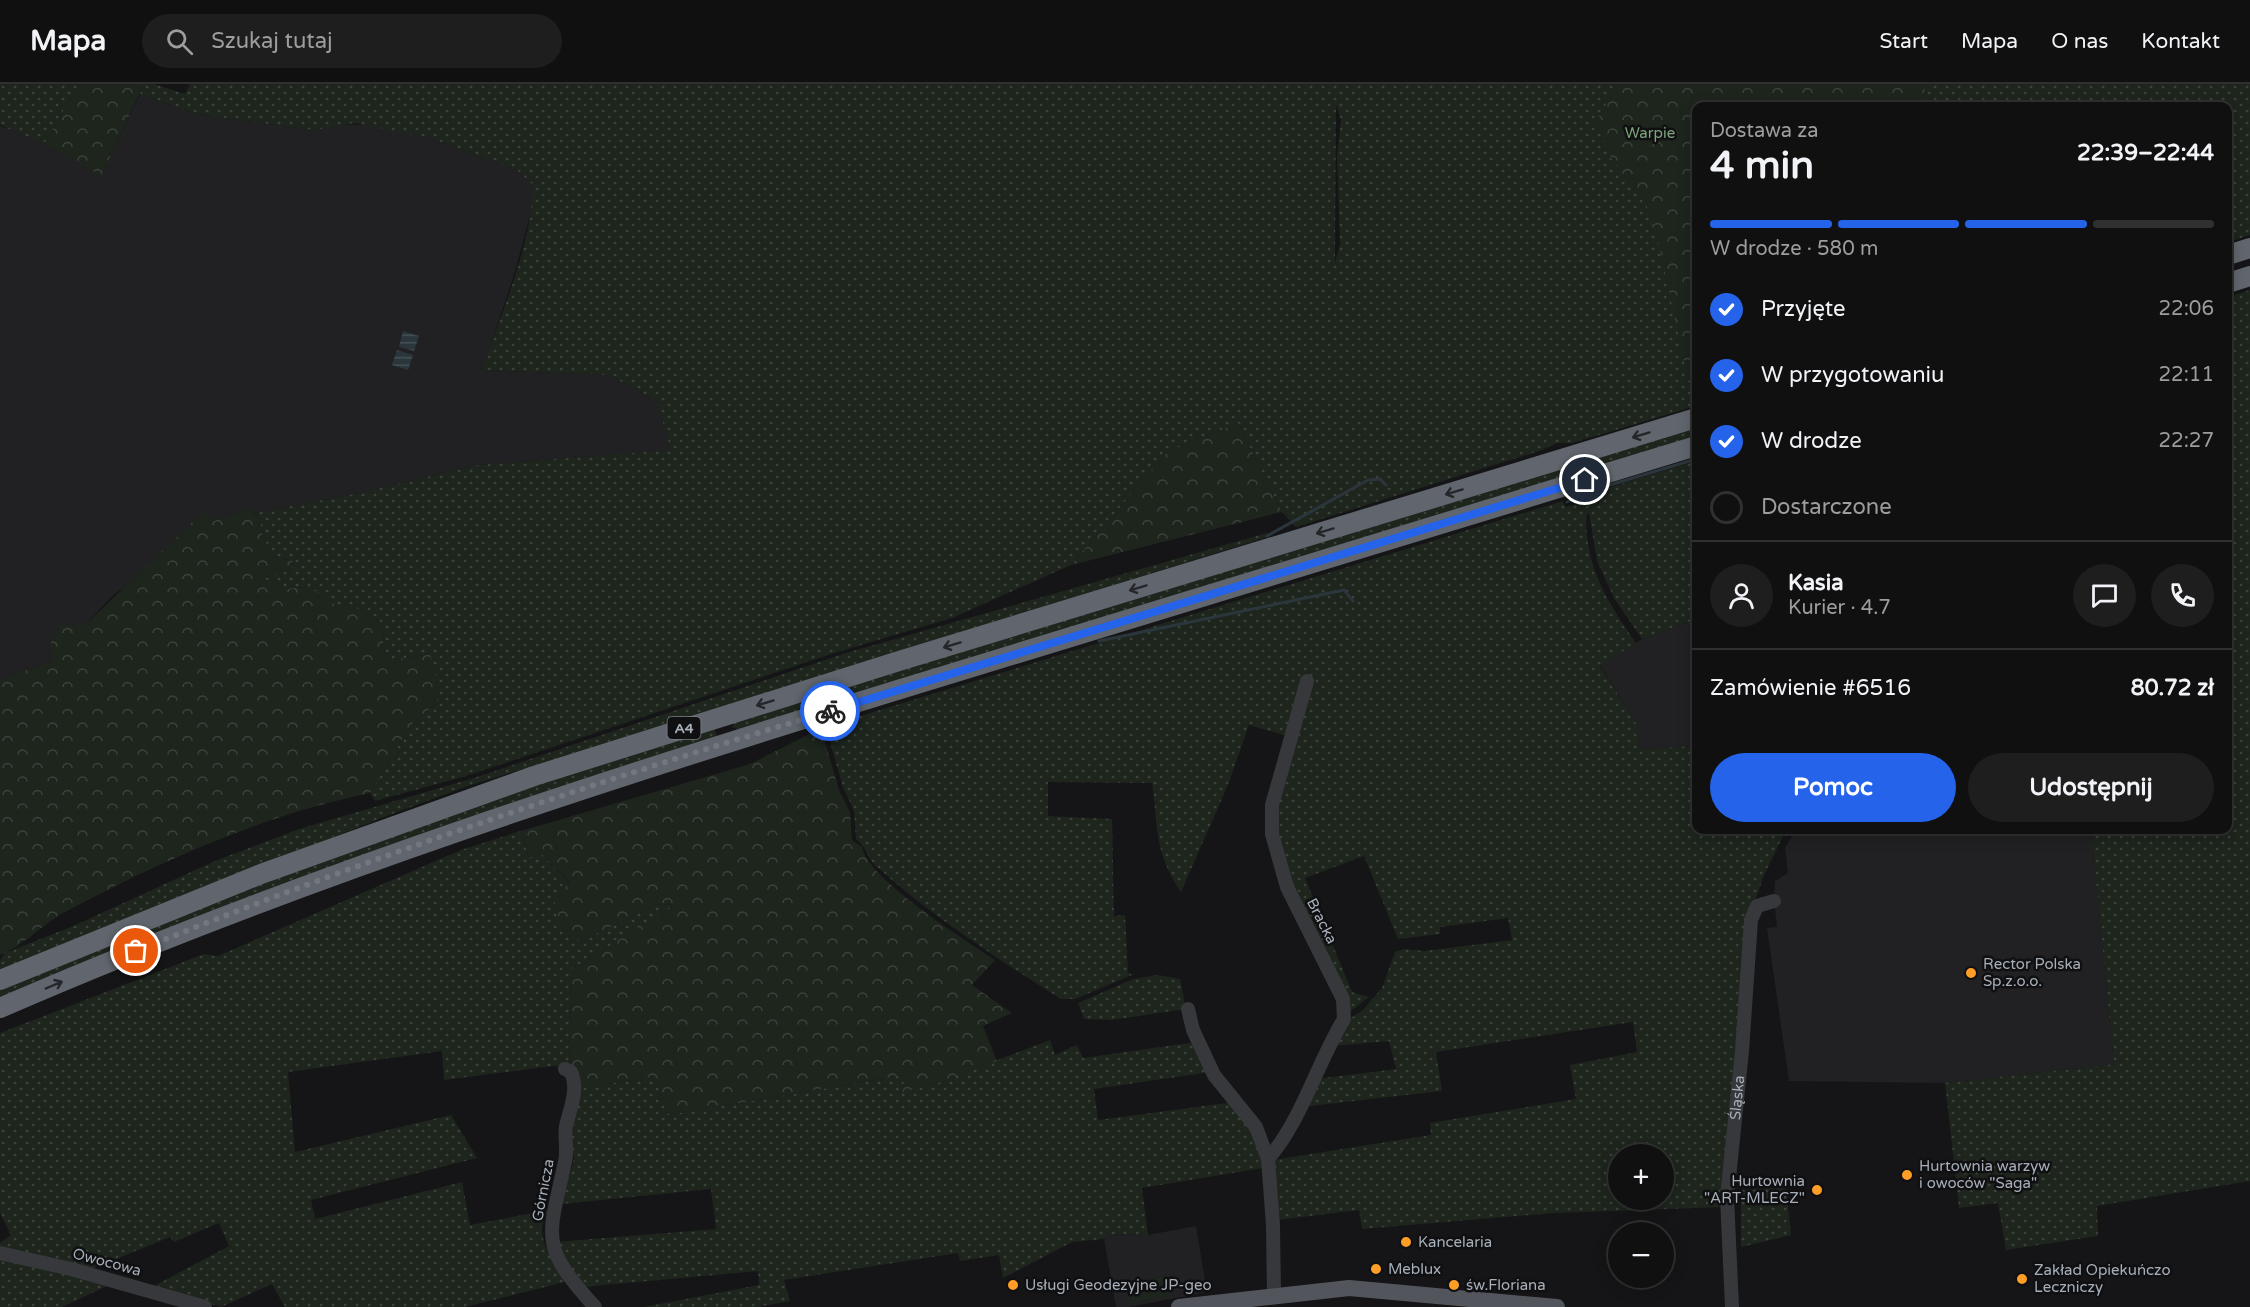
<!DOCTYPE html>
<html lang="pl">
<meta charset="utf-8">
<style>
:root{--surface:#101011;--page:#1e1e1f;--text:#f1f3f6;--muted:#9c9d9f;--line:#303031;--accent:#2563eb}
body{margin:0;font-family:"Varela Round",sans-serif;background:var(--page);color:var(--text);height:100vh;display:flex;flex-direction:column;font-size:22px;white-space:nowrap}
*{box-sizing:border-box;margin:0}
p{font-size:20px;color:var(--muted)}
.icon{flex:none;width:33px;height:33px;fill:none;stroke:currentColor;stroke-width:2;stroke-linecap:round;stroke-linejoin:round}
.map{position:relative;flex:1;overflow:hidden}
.details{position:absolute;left:1692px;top:18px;width:540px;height:732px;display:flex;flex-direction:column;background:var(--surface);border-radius:12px;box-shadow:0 3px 15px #0003,0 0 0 2px var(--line)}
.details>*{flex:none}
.buttons{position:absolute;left:1608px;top:1060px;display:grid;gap:12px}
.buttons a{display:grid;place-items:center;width:66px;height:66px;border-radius:50%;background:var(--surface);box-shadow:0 3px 15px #0003,0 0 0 2px var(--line);font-size:30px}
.pin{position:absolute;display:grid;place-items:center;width:51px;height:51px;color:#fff;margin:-26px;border:3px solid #fff;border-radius:50%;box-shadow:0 2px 6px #0007}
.courier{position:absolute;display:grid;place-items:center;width:60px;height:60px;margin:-30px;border:4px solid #2563eb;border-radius:50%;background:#fff;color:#222;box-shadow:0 2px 8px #0007}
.head em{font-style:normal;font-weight:700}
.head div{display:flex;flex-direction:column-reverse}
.head{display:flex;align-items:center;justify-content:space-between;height:102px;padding:0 18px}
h1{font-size:39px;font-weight:700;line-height:45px}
.bar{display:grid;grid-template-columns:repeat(4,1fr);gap:9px 6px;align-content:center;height:72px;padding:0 18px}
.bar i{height:8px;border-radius:4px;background:var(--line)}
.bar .current{background:var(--accent)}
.bar p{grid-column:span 4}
.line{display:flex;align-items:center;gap:15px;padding:0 18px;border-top:2px solid var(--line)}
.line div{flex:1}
.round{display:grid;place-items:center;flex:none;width:63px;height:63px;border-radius:32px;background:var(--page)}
ol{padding:0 18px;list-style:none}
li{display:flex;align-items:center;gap:18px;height:66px}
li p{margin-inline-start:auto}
li .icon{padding:6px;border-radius:50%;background:var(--accent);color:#fff;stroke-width:4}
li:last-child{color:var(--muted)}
li i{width:33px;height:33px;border:3px solid var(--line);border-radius:50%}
.action{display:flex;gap:12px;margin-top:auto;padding:12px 18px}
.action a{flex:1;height:69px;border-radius:36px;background:var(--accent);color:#fff;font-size:24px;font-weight:700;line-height:69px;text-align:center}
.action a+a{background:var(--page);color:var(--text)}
header{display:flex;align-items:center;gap:36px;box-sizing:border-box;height:84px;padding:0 30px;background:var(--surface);border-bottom:2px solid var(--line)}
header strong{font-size:28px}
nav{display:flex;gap:33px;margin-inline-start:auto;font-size:21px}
.search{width:420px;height:54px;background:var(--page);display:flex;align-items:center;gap:15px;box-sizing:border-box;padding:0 21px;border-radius:33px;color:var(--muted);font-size:22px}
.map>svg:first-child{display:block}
.built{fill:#212124}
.grass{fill:url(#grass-dots);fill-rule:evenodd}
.forest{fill:url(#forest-crowns)}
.park{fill:#1d251d}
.water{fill:url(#water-rules)}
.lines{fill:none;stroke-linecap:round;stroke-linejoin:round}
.stream{stroke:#2a363c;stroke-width:3}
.minor{stroke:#36383c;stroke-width:14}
.major{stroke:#52555c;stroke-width:16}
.highway{stroke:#61666e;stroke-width:20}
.oneway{stroke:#242629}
.done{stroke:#737880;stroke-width:6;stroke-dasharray:0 10.8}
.route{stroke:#2563eb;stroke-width:8}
.poi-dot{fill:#fe9e26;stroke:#101012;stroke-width:2}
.labels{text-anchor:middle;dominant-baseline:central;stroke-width:5;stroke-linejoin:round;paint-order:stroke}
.shield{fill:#101012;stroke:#797f86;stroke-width:1.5}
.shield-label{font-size:14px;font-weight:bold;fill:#a6aeb8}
.park-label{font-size:15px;fill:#7ea57c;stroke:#101012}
.street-label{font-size:15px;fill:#a6aeb8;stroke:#101012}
.poi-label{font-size:15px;fill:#a6aeb8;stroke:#101012;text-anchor:start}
</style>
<header>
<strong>Mapa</strong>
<div class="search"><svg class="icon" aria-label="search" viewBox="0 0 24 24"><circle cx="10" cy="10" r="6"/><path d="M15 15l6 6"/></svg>Szukaj tutaj</div>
<nav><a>Start</a><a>Mapa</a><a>O nas</a><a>Kontakt</a></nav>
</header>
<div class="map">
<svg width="2250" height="1223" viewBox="0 0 2250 1223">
<defs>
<pattern id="grass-dots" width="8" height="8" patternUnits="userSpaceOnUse" patternTransform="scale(1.5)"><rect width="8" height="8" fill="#1d251d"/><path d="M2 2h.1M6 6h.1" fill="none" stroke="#3b423c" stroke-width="1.8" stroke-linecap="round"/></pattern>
<pattern id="forest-crowns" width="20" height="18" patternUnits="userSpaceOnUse" patternTransform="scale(1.5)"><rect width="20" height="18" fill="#1d251d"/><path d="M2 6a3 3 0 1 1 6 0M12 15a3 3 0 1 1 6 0" fill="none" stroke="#3b423c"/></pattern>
<pattern id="water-rules" width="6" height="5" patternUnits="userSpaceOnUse" patternTransform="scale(1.5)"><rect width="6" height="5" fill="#2a363c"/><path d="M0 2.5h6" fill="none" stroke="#465156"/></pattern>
</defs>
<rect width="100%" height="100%" fill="#151517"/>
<!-- built -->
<path class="built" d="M140,10L187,27L217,33L314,46L337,40L369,41L430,54L517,86L533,101V121L514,191L482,286L609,291L657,317L672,366L478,381L354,410L255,429L251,424L214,437L134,496L112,512L53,576L0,596V42L32,53L101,91Z
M1696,535V662L1639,665L1637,641L1600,581L1642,555Z
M1840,746H2091L2114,980L1945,999L1789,997L1767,844L1777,843L1774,817L1775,797L1788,789L1785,764L1792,752Z
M1196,1142L1207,1208L1129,1223H1116L1104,1155L1106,1150L1148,1151Z"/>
<!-- grass -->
<path class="grass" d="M0,0H79L44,60L0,41Z
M144,0H154L185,10L190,0H2250V151L2228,158V22H1696V322L1572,359H1557L1542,366L1296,443L1282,428L1238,339L1167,368L1071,481L952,534L834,569L466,692L375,717L370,709L412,639L438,618L429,570L392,576L383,564L384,540L356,524H337L304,503L285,505L263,494L291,486L293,477L275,473L263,454L260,437L255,429L354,410L478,381L671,366L657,317L609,291L482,286C501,229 532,161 533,101L517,86L430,54L354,39L314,46L217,33L187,27L140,10ZM1336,21L1341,36L1337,71L1340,160L1335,179Z
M2250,206V1097L2097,1122L2098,1152L2006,1166L1998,1119L1959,1124L1945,999L2114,980L2091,746H2228V213Z
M1696,341V355L743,648L732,643L737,634Z
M1696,377V535L1642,555L1614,514L1597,477L1589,429L1586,432C1586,485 1607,517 1636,559L1600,582L1637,641L1639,665L1696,662V746H1786L1764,791L1754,820L1722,1123L1554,1129L1362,1145L1359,1126L1277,1136L1273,1076L1431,1051L1430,1039L1576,1015L1570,981L1637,968L1633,938L1436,968L1442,1007L1301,1023L1316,995L1396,985L1389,957L1332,962L1346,937L1362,927L1382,904L1395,868L1404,865L1424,867L1512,856L1508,834L1440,843V850L1398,855L1364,772L1305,794L1352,908L1369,913L1347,930L1284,778L1276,731L1287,652L1249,641L1228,701L1181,808C1153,765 1159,746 1152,699L1048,698V732L1112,735L1114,832L1125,831L1128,888L1132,891L1075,915H1061C998,875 933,833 877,783C867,775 867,763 856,755L854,727L843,703L828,651L823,653L821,644L1563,417L1565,423L1588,417V410ZM1618,1071H1664V1116H1618Z
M1267,449V453L1187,478L468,702L389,731L0,886V876L5,869L71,843L215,777L299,745L474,694L846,569Z
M714,645L717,651L711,658L0,917V903L68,874L466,722Z
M521,747L529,775L542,770L570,800L581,857L658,820L676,821L572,885L569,983L553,982L444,996L442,967L288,988L295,1068L451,1031L477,1074L311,1116L315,1135L462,1098L470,1141L549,1126C548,1131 542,1138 542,1143C541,1164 557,1181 569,1197L465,1223H285L272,1200L221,1223L154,1202L229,1162L219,1139L174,1158L170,1153L89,1186L0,1164V1159L11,1151L0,1129V949L204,870L218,872L461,766Z
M1158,891L1180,895L1186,925L1111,936L1084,935L1078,919L1133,895Z
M1050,956L1055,971L1077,961L1083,974L1196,958L1211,988L1094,1005L1098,1036L1234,1018L1254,1043L1263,1084L1142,1104L1148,1151L1107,1150L1104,1155L1072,1158L1003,1194L999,1171L960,1177L958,1169L784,1196L790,1217L758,1223H644L759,1201L758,1187L582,1203L555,1158L716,1145L711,1105L561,1120L574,1075L571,1061L578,1005L656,992L667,1031L905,991L903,1007L935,1000Z
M1786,1103L1791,1151L1741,1163V1106Z
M0,1172L113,1199L62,1223H0Z"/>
<!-- forest -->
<path class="forest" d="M79,0H144L101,92L44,60Z
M1622,0H1925L1924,22H1696V295L1688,297L1659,161L1645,117L1612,76L1596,37L1615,5Z
M1238,339L1282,428L1071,481L1167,368Z
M251,424L260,437L263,454L275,473L293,477L291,486L264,494L285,505L304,503L327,511L337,524H356L384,540L383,564L392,576L430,570L438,599V618L412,639L370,709C264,731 160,777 65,828C42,840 24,862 0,871V596L53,576L51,556L62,541H85L204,427L214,437Z
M821,644L839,706L850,728L852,756L862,763C866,794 967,857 995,876L972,901L1012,929L983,942L997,977L935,1000L903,1008L904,991L667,1031L656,992L578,1005L580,991L569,983L572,885L675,821L658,820L581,857L562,846L553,812L570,799L542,770L529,775L521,747L750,680Z"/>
<!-- park -->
<path class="park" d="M1172,1192L1171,1211L1131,1219L1134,1198Z"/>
<!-- water -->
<path class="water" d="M403,247L419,252L414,267L399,263Z
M397,266L413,271L408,286L392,281Z"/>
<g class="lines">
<!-- stream -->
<path class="stream" d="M1567,418L1590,407L1696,375
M1267,452L1368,396L1380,395L1386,401
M1099,557L1344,506L1353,517"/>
<!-- minor -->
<g class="minor">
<path d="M1188,925L1193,946L1214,991L1256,1043L1268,1075"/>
<path d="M565,985L571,988C579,1005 570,1025 566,1042C564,1054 568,1066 565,1078C548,1156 539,1161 595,1223"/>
<path d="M0,1169L71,1185L205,1223"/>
<path d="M1274,1211L1273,1141L1268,1075C1302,1036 1317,979 1344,935L1343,915L1287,803L1272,750V721L1307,597"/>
<path id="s1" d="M1732,1223L1727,1113L1742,967L1751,836L1757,822L1774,817"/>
</g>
<!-- major -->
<path class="major" d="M1179,1223L1349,1204L1557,1223"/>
<!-- highway -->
<path class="highway" d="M2228,171L2250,164
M2228,199L2250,192
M0,896L261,790L534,692L899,577L1696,334
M0,924C306,791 622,690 940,593C1192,516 1444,439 1696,362"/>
</g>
<!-- one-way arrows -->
<defs><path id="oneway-shaft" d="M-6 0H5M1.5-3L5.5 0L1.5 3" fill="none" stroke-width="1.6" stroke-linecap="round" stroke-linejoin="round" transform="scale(1.5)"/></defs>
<g class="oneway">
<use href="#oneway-shaft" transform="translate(1641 351) rotate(163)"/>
<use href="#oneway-shaft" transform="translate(1454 408) rotate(163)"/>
<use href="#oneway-shaft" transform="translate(1325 447) rotate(163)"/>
<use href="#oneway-shaft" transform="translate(1138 504) rotate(163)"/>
<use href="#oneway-shaft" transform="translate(952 561) rotate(163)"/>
<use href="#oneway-shaft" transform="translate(765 619) rotate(163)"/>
<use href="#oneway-shaft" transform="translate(54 901) rotate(-23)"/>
</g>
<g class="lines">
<!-- done -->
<path class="done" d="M136,867C363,775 596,698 830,627"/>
<!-- route -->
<path class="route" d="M830,627L1585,396"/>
</g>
<!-- markers -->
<g class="poi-dot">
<circle cx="1971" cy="889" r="6"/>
<circle cx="1907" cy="1091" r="6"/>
<circle cx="1817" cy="1106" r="6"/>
<circle cx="1406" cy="1158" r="6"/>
<circle cx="1376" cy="1185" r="6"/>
<circle cx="2022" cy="1195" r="6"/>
<circle cx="1013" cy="1201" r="6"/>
<circle cx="1454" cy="1201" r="6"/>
</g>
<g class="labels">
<!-- shield labels -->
<rect class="shield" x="667.5" y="633" width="33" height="22" rx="4.5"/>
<g class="shield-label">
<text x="684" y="644">A4</text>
</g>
<!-- park labels -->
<g class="park-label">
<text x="1650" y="49">Warpie</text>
</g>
<!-- street labels -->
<g class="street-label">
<text transform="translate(1322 837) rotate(63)">Bracka</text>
<text stroke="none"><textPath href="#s1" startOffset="210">Śląska</textPath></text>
<text transform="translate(543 1106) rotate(-79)">Górnicza</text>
<text transform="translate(107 1178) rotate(15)">Owocowa</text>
</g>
<!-- poi labels -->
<g class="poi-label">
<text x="1983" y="880">Rector Polska<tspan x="1983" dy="17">Sp.z.o.o.</tspan></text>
<text x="1919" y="1082">Hurtownia warzyw<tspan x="1919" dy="17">i owoców "Saga"</tspan></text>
<text x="1805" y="1097" text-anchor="end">Hurtownia<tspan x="1805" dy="17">"ART-MLECZ"</tspan></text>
<text x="1418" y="1158">Kancelaria</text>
<text x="1388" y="1185">Meblux</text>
<text x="2034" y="1186">Zakład Opiekuńczo<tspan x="2034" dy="17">Leczniczy</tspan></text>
<text x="1025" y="1201">Usługi Geodezyjne JP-geo</text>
<text x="1466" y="1201">św.Floriana</text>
</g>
</g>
</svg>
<div class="buttons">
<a>+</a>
<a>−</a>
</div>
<div class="pin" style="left:136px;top:867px;background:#ea580c"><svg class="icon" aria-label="bag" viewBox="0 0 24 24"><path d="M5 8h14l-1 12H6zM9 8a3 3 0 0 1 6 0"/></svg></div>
<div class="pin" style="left:1585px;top:396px;background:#1f2937"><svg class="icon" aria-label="home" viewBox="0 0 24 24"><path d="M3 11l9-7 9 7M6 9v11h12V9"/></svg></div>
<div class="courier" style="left:830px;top:627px"><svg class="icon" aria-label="bike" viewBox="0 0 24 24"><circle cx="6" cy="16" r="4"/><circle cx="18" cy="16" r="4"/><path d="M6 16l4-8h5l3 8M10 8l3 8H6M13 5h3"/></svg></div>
<section class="details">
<div class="head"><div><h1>4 min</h1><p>Dostawa za</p></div><em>22:39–22:44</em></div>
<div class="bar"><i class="current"></i><i class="current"></i><i class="current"></i><i></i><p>W drodze · 580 m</p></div>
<ol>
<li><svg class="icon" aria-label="check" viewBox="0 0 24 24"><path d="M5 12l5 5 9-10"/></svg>Przyjęte<p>22:06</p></li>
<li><svg class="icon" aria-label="check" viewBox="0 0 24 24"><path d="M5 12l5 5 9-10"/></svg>W przygotowaniu<p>22:11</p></li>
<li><svg class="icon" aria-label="check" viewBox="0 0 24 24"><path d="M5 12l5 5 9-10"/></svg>W drodze<p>22:27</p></li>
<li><i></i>Dostarczone</li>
</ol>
<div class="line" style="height:108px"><a class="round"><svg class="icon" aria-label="person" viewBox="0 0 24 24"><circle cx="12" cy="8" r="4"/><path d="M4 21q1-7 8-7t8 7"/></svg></a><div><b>Kasia</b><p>Kurier · 4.7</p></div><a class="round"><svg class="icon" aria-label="chat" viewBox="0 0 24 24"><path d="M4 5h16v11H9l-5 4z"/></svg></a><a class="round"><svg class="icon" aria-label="phone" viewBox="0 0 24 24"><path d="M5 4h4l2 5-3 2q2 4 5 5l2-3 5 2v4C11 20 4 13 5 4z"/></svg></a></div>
<div class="line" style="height:78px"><div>Zamówienie #6516</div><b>80.72 zł</b></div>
<div class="action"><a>Pomoc</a><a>Udostępnij</a></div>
</section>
</div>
